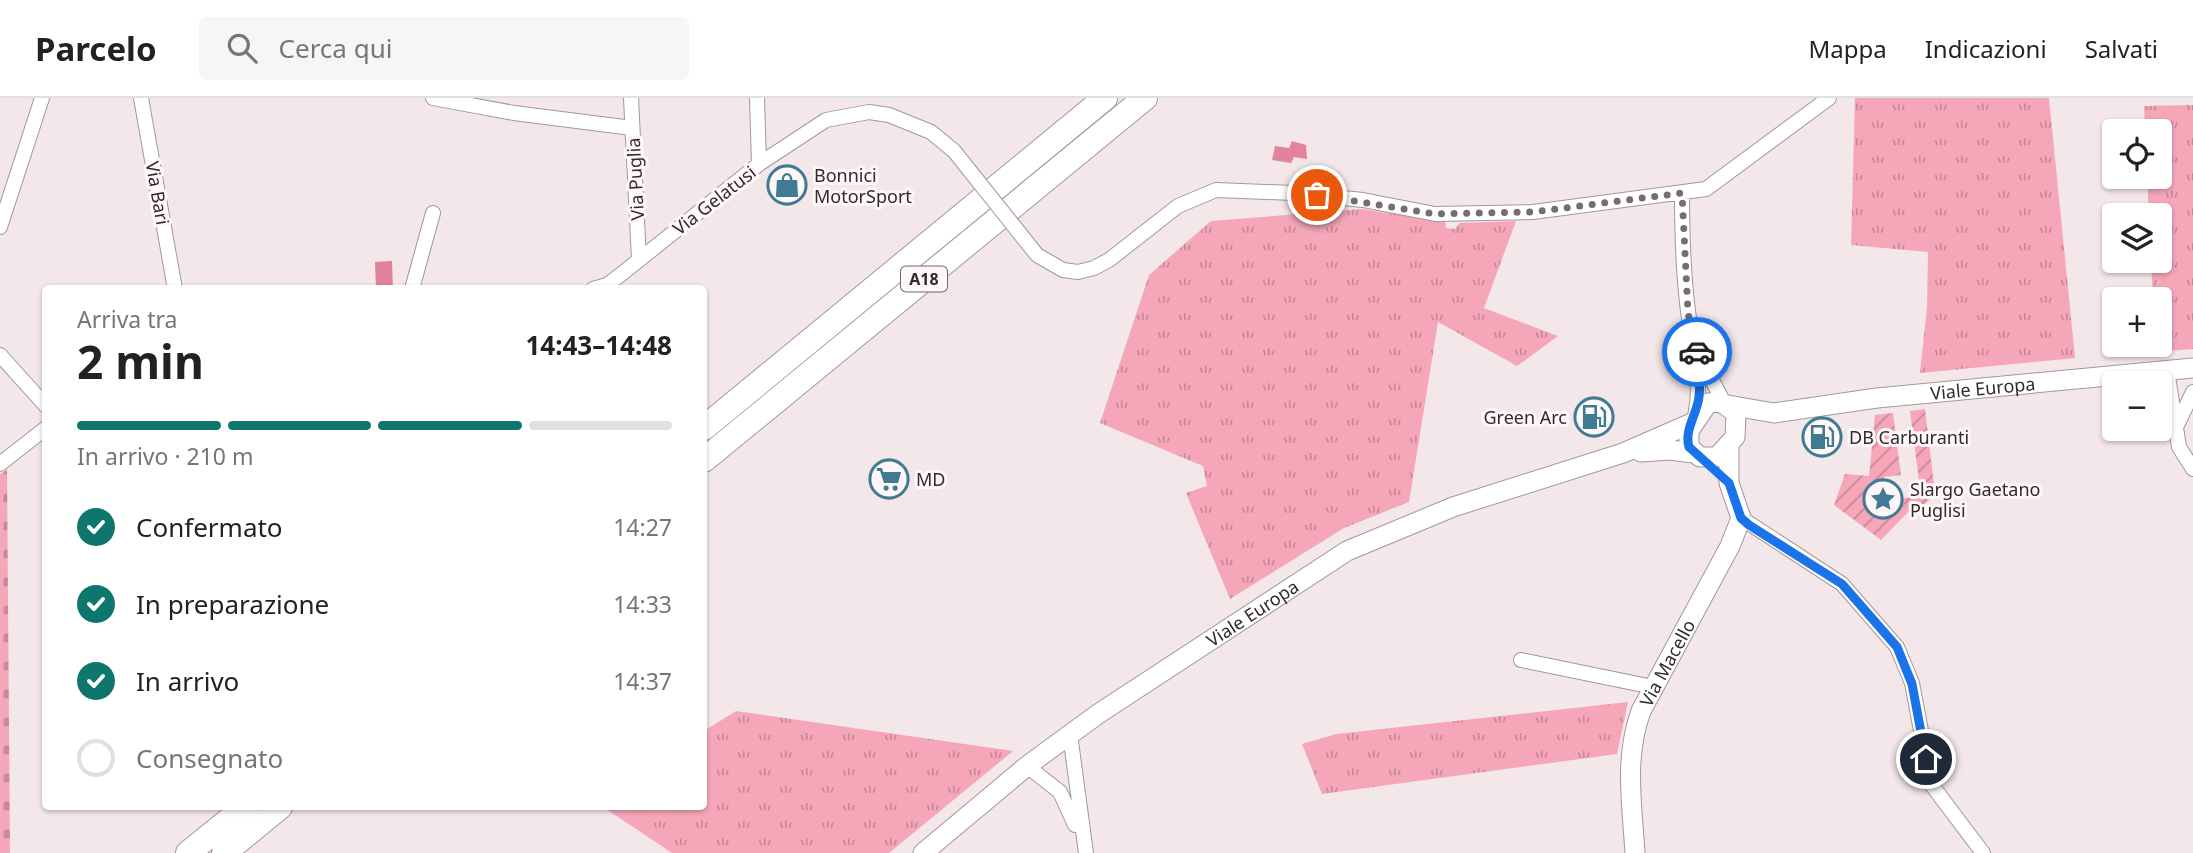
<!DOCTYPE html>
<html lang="it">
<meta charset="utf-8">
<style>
:root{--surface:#fff;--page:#f6f6f6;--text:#222;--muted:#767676;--line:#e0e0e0;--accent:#0f766e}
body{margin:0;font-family:"Noto Sans",sans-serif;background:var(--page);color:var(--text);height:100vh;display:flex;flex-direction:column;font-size:26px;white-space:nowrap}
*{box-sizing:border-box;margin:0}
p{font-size:23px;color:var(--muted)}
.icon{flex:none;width:38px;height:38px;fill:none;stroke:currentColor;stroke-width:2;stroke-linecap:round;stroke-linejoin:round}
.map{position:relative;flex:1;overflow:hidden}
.side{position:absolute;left:42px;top:187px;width:665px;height:525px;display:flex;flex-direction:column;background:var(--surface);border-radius:7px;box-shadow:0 2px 5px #0004}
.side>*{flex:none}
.buttons{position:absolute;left:2102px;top:21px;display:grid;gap:14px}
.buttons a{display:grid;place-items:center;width:70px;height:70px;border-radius:7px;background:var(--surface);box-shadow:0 2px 5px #0004;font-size:35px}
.pin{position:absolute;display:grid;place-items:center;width:60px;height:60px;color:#fff;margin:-30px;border:4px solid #fff;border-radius:50%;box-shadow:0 2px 7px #0007}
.courier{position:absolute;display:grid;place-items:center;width:70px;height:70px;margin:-35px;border:5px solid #1a73e8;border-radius:50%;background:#fff;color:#222;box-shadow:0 2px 9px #0007}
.head em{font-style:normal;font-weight:700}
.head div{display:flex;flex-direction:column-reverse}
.head{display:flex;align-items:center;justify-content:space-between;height:119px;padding:0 35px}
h1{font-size:46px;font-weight:700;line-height:52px}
.bar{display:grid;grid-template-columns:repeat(4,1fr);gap:10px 7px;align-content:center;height:84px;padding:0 35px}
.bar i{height:9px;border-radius:5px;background:var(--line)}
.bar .current{background:var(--accent)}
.bar p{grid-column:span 4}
ol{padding:0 35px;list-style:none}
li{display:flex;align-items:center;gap:21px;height:77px}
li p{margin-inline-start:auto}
li .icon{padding:7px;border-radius:50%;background:var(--accent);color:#fff;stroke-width:4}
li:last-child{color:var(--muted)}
li i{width:38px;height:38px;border:4px solid var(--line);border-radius:50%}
header{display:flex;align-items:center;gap:42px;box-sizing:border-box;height:98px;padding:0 35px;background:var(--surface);border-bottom:2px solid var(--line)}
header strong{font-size:33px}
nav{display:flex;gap:38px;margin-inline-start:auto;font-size:24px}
.search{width:490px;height:63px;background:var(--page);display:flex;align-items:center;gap:18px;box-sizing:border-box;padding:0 24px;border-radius:7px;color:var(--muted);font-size:26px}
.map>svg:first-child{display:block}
.grass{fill:url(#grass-tufts)}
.cemetery{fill:url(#cemetery-stones)}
.garden{fill:url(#garden-furrows)}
.water{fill:#e3839b}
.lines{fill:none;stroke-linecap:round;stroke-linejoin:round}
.street-casing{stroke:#a29799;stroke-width:16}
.secondary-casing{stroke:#a29799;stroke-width:21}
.highway-casing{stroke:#a29799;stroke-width:26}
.street{stroke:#fff;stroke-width:14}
.secondary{stroke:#fff;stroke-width:19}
.highway{stroke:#fff;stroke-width:24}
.street-bridge-casing{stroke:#a29799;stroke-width:16;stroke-linecap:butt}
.street-bridge{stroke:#fff;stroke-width:14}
.done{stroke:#756d6e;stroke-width:7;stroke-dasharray:0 12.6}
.route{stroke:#1a73e8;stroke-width:9}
.labels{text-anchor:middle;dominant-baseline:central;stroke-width:6;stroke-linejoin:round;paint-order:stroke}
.shield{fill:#fef6f7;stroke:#6e6869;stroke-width:2}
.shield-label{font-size:16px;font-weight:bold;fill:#302b2c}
.poi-label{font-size:18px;fill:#302b2c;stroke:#fef6f7;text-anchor:start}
.street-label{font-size:18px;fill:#302b2c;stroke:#fef6f7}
</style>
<header>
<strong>Parcelo</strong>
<div class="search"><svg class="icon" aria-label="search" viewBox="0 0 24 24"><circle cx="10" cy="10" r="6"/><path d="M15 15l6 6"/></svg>Cerca qui</div>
<nav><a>Mappa</a><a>Indicazioni</a><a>Salvati</a></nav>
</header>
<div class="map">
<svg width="2193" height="755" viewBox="0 0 2193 755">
<defs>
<pattern id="grass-tufts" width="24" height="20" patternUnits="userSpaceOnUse" patternTransform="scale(1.75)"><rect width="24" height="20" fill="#f5a7b9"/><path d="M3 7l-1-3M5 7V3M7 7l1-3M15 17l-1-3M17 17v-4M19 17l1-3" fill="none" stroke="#c78897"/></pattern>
<pattern id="cemetery-stones" width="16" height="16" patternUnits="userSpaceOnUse" patternTransform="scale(1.75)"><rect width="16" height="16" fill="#f5a7b9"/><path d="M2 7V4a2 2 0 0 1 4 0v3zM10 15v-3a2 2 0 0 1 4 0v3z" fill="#c78897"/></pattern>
<pattern id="garden-furrows" width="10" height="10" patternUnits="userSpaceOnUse" patternTransform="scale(1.75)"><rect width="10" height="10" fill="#f5a7b9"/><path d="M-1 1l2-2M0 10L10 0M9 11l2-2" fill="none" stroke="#c78897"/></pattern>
</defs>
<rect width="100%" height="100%" fill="#f4e7ea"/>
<!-- grass -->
<path class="grass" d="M1855,0H2049L2075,260L1920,275L1927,209L1928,154L1851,147Z
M2193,7V251L2155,254V247H2160V201H2153L2151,163H2160V117H2149L2147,79H2160V33H2145L2144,8Z
M1362,111L1445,124L1446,130L1455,131L1460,125L1516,123L1484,210L1558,238L1517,268L1438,224L1409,404L1344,430L1230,501L1186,395L1207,388L1203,368L1100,325L1149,177L1211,123Z
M1628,604L1617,656L1322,696L1302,646L1336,636Z
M736,613L1013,653L889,755H672L603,709H704V633Z"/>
<!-- cemetery -->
<path class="cemetery" d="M7,372L10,755H0V376Z"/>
<!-- garden -->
<path class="garden" d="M1925,311L1935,395L1917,415L1911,411L1881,442L1834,407L1845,376L1869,378L1875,317L1893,315L1901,377L1884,379L1887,402L1921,398L1910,313Z"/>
<!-- water -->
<path class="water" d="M1292,43L1306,47L1307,61L1294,59L1291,65L1272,62L1275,48L1289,50Z
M392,163L393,191H376L375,164Z"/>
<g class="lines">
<!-- street casing -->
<g class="street-casing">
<path id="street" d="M141,0L175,191
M433,0L514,15L632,30
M631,0L639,162
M757,0L759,66
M1682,95C1682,134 1683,174 1688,213C1693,252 1703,279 1695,319
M0,129L42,0
M1037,157L1063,172L1078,174L1094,170L1109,162L1178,108L1216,92L1293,95L1363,102L1435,116L1533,114L1706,91L1829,0
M412,191L433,115
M593,191L607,187L624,174L759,66L826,22L869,14L889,17L931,34L954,53
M0,257L46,308
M1701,261L1724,305
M2167,272L2179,349L2193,371
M2177,327L2193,294
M0,366L46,330
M1741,420L1842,486L1897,549L1912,585L1931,686L1983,755
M1521,562L1653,589
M1070,636L1086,755
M1027,668L1060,694L1075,727"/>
</g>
<!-- secondary casing -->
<g class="secondary-casing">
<g id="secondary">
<path d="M1721,304L1736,315L1735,339L1717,359H1700L1689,349V333L1708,305Z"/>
<path id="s1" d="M1728,307L1774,315L1877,300L2193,270"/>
<path d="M1641,354L1669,352L1694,355"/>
<path id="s2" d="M923,755L1027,668L1098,616L1347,453L1453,409L1623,355L1692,325"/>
<path id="s3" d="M1635,755C1632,706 1624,660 1641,613L1730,448L1741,420L1729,385V348"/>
</g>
</g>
<!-- highway casing -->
<g class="highway-casing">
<path id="highway" d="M704,330L1105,0
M704,362L1145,0
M188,755L245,709
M224,755L280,709"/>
</g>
<!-- street -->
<use href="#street" class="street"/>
<!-- secondary -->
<use href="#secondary" class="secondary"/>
<!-- highway -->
<use href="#highway" class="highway"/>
<!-- street-bridge casing -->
<g class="street-bridge-casing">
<path id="street-bridge" d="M954,53L1037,157"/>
</g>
<!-- street-bridge -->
<use href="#street-bridge" class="street-bridge"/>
</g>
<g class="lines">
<!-- done -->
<path class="done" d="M1317,97L1435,116L1533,114L1682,95L1688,215L1697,254"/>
<!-- route -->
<path class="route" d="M1697,254C1698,268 1701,285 1699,299C1697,316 1684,332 1689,349L1729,385L1741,420L1749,427L1842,486L1897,549L1912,586L1926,661"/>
</g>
<!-- icons -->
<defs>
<g id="shop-ring" transform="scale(2.0125)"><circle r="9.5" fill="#fef6f7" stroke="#3f7b93" stroke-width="1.5"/><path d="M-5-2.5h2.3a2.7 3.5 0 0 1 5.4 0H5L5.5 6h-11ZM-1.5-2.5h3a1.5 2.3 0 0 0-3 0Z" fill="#3f7b93"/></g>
<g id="fuel-ring" transform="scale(2.0125)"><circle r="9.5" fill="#fef6f7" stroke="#3f7b93" stroke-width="1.5"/><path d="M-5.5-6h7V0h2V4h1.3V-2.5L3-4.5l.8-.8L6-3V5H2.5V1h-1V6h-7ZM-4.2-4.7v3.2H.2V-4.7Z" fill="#3f7b93"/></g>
<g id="supermarket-ring" transform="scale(2.0125)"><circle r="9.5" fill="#fef6f7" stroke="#3f7b93" stroke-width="1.5"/><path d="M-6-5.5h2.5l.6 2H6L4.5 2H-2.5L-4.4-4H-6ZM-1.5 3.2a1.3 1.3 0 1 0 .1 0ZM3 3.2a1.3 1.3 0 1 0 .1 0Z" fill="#3f7b93"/></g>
<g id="sight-ring" transform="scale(2.0125)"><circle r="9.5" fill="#fef6f7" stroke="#3f7b93" stroke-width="1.5"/><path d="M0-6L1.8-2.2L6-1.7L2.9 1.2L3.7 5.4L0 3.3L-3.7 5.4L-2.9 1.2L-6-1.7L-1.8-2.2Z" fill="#3f7b93"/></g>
</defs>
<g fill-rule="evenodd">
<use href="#shop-ring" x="787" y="87"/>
<use href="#fuel-ring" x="1594" y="319"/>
<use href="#fuel-ring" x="1822" y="339"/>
<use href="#supermarket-ring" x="889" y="381"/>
<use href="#sight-ring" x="1883" y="401"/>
</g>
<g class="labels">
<!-- shield labels -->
<rect class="shield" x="901" y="168.5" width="46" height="25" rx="5"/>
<g class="shield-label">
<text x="924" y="181">A18</text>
</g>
<!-- poi labels -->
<g class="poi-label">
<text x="814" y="77">Bonnici<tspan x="814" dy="21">MotorSport</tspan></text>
<text x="1567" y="319" text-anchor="end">Green Arc</text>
<text x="1849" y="339">DB Carburanti</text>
<text x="916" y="381">MD</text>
<text x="1910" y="391">Slargo Gaetano<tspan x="1910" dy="21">Puglisi</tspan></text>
</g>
<!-- street labels -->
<g class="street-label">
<text transform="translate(635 81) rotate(-93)">Via Puglia</text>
<text transform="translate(158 95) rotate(80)">Via Bari</text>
<text transform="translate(714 102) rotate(-38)">Via Gelatusi</text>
<text stroke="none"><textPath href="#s1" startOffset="257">Viale Europa</textPath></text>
<text stroke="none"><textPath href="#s2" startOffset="408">Viale Europa</textPath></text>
<text stroke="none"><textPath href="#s3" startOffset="198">Via Macello</textPath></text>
</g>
</g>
</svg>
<div class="buttons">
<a><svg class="icon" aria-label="locate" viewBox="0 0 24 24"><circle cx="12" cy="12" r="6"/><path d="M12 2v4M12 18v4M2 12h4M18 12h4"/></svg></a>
<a><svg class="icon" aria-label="layers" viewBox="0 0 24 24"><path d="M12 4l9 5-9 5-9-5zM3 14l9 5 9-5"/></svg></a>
<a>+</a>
<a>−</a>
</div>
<div class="pin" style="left:1317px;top:97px;background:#ea580c"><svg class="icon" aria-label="bag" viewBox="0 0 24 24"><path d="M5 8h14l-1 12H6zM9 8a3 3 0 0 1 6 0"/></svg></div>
<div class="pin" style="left:1926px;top:661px;background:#1f2937"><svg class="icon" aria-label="home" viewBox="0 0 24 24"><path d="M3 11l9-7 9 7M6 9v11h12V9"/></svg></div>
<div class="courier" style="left:1697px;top:254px"><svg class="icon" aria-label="car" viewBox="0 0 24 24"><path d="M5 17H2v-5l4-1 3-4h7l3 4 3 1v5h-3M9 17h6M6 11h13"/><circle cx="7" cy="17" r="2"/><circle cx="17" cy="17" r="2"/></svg></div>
<section class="side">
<div class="head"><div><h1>2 min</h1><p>Arriva tra</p></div><em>14:43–14:48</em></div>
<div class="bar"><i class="current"></i><i class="current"></i><i class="current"></i><i></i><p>In arrivo · 210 m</p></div>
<ol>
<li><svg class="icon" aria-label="check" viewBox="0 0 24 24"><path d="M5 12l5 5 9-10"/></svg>Confermato<p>14:27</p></li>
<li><svg class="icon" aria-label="check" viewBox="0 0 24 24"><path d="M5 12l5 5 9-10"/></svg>In preparazione<p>14:33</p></li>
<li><svg class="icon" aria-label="check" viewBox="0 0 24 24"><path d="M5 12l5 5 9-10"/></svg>In arrivo<p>14:37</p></li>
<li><i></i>Consegnato</li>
</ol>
</section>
</div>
